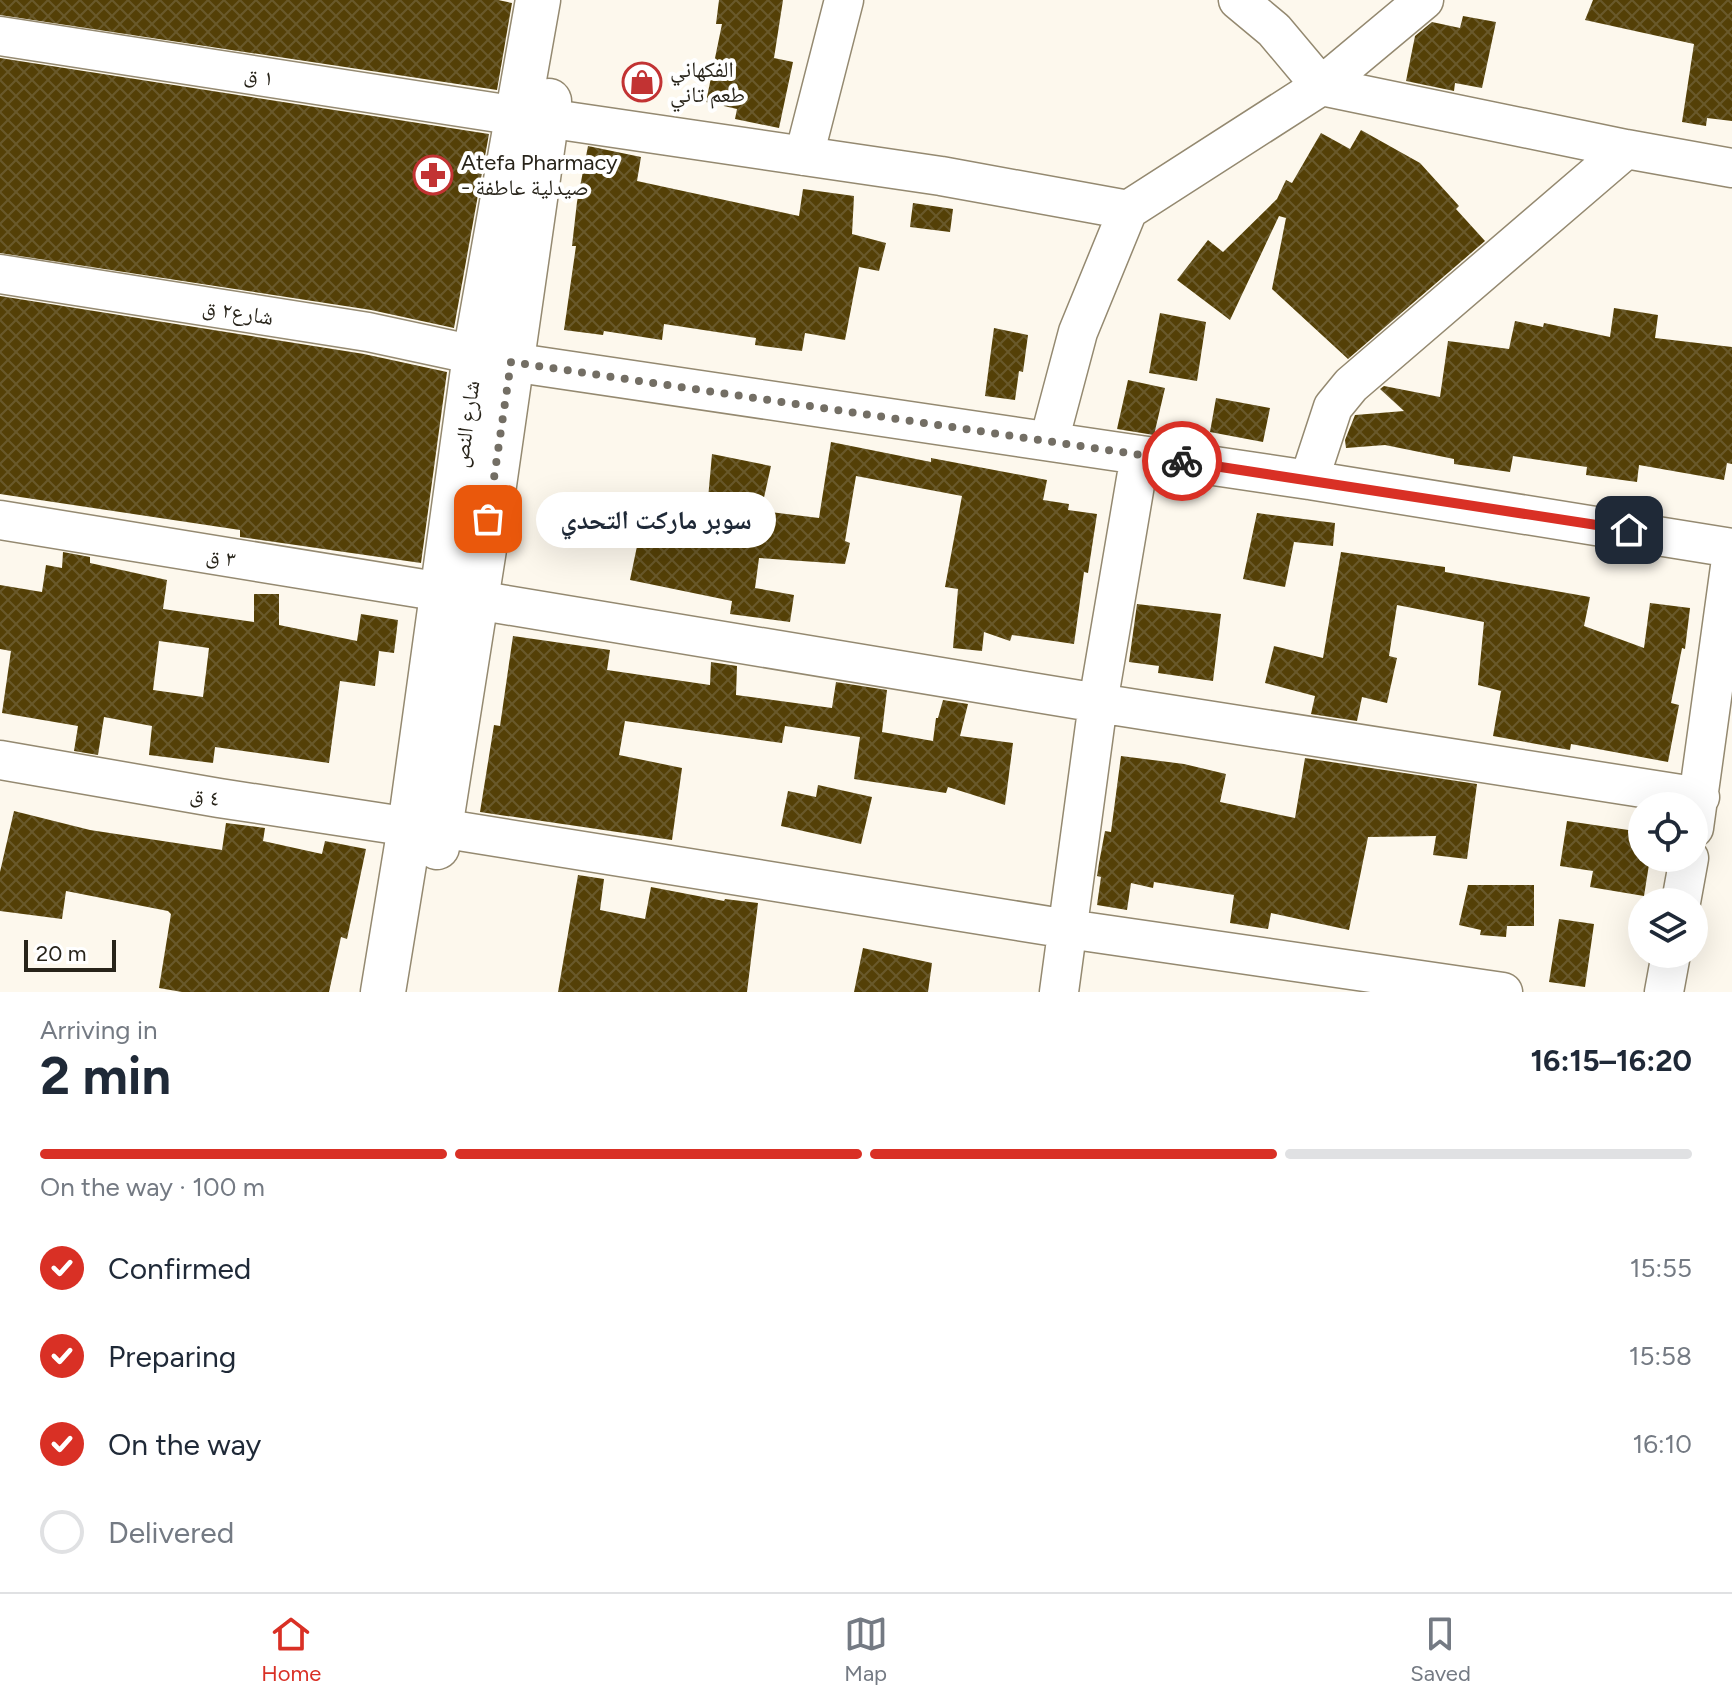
<!DOCTYPE html>
<meta charset="utf-8">
<style>
:root{--surface:#fff;--page:#f6f6f7;--text:#1f2937;--muted:#747a83;--line:#e0e1e3;--accent:#d93025}
body{margin:0;font-family:Figtree,"Noto Naskh Arabic",sans-serif;background:var(--page);color:var(--text);height:100vh;display:flex;flex-direction:column;font-size:30px;white-space:nowrap}
*{box-sizing:border-box;margin:0}
p{font-size:26px;color:var(--muted)}
.icon{flex:none;width:44px;height:44px;fill:none;stroke:currentColor;stroke-width:2;stroke-linecap:round;stroke-linejoin:round}
.map{position:relative;height:992px;overflow:hidden}
.sheet{display:flex;flex-direction:column;background:var(--surface);flex:1}
.sheet>*{flex:none}
.tools{position:absolute;left:1628px;top:792px;display:grid;gap:16px}
.tools a{display:grid;place-items:center;width:80px;height:80px;border-radius:50%;background:var(--surface);box-shadow:0 8px 32px #0002;font-size:40px}
.scale{position:absolute;left:24px;bottom:20px;width:92px;box-sizing:border-box;padding-left:8px;border:4px solid #28241a;border-top:0;font-size:22px;line-height:28px;white-space:nowrap;color:#28241a;-webkit-text-stroke:6px #fff;paint-order:stroke}
.pin{position:absolute;display:grid;place-items:center;width:68px;height:68px;color:#fff;margin:-34px;border-radius:16px;box-shadow:0 4px 12px #0006}
.courier{position:absolute;display:grid;place-items:center;width:80px;height:80px;margin:-40px;border:6px solid #d93025;border-radius:50%;background:#fff;color:#222;box-shadow:0 2px 10px #0007}
.bubble{position:absolute;height:56px;border-radius:28px;background:var(--surface);box-shadow:0 8px 32px #0002;font-size:26px;font-weight:700;line-height:56px;text-align:center}
.summary em{font-style:normal;font-weight:700}
.summary div{display:flex;flex-direction:column-reverse}
.summary{display:flex;align-items:center;justify-content:space-between;height:136px;padding:0 40px}
h1{font-size:52px;font-weight:700;line-height:60px}
.bar{display:grid;grid-template-columns:repeat(4,1fr);gap:12px 8px;align-content:center;height:96px;padding:0 40px}
.bar i{height:10px;border-radius:6px;background:var(--line)}
.bar .on{background:var(--accent)}
.bar p{grid-column:span 4}
ol{padding:0 40px;list-style:none}
li{display:flex;align-items:center;gap:24px;height:88px}
li p{margin-inline-start:auto}
li .icon{padding:8px;border-radius:50%;background:var(--accent);color:#fff;stroke-width:4}
li:last-child{color:var(--muted)}
li i{width:44px;height:44px;border:4px solid var(--line);border-radius:50%}
.tabs{display:flex;justify-content:space-around;align-items:center;height:112px;border-top:2px solid var(--line);background:var(--surface);font-size:22px;color:var(--muted)}
.tabs a{display:grid;justify-items:center;gap:4px}
.tabs .on{color:var(--accent)}
.map>svg:first-child{display:block}
.building{fill:url(#building-cross-hatch);fill-rule:evenodd}
.lines{fill:none;stroke-linecap:round;stroke-linejoin:round}
.street-casing{stroke:#948970;stroke-width:41}
.secondary-casing{stroke:#948970;stroke-width:47}
.street{stroke:#fff;stroke-width:38}
.secondary{stroke:#fff;stroke-width:44}
.done{stroke:#736e64;stroke-width:8;stroke-dasharray:0 14.4}
.route{stroke:#d93025;stroke-width:10}
.labels{text-anchor:middle;dominant-baseline:central;stroke-width:8;stroke-linejoin:round;paint-order:stroke}
.poi-label{font-size:22px;fill:#28241a;stroke:#fff;text-anchor:start}
.street-label{font-size:22px;fill:#28241a;stroke:#fff}
</style>
<div class="map">
<svg width="1732" height="992" viewBox="0 0 1732 992">
<defs>
<pattern id="building-cross-hatch" width="8" height="8" patternUnits="userSpaceOnUse" patternTransform="scale(2)"><rect width="8" height="8" fill="#544007"/><path d="M0 0l8 8M0 8l8-8" fill="none" stroke="#69592b"/></pattern>
</defs>
<rect width="100%" height="100%" fill="#fdf8ed"/>
<!-- building -->
<path class="building" d="M0,0H498L512,3L497,90L0,15Z
M719,0H783L774,58L793,62L779,128L735,119L737,109L706,102L722,24H716Z
M1593,0H1732V121L1707,118L1706,126L1682,122L1694,44L1585,20Z
M1463,16L1496,22L1482,88L1455,83L1454,91L1406,81L1415,36L1432,22L1460,28Z
M0,58L489,134L454,328L371,310L0,253Z
M1361,130L1420,163L1459,206L1456,209L1485,241L1348,359L1272,289L1286,218L1279,216L1230,320L1177,280L1208,240L1223,252L1277,199L1286,180L1292,183L1321,133L1350,149Z
M588,146L641,157L637,181L799,216L803,189L854,196L852,234L886,243L879,271L859,267L845,340L805,333L802,351L755,345L756,338L664,324L662,340L604,331L603,335L564,330L576,246H572L577,202Z
M913,203L953,209L950,232L910,227Z
M0,296L364,354L447,372L421,563L240,537V530L0,494Z
M1614,308L1658,315L1655,338L1732,347V464L1727,463L1724,480L1639,465L1637,482L1586,475L1587,467L1513,456L1510,472L1454,464V459L1385,445L1346,448L1345,440L1355,415L1404,411L1380,389L1384,386L1440,397L1448,341L1509,349L1515,321L1543,327L1544,323L1610,337Z
M1160,313L1206,322L1197,381L1149,373Z
M994,328L1028,335L1023,372L1019,371L1015,400L985,396Z
M1128,380L1165,388L1154,435L1117,429Z
M1216,398L1270,408L1263,442L1210,432Z
M831,442L931,462V458L1047,480L1043,500L1069,504L1068,510L1097,514L1088,573L1084,572L1074,644L1012,635L1010,641L984,632L982,651L953,648L958,589L945,587L962,496L856,476L845,541L850,543L845,564L759,558L755,588L794,595L790,622L730,614L732,601L630,580L642,522L696,534L699,519L706,521L712,454L771,466L761,511L819,518Z
M1257,513L1335,523L1333,546L1294,542L1285,587L1243,579Z
M63,552L90,557V563L167,580L163,609L254,622V594H279V625L357,641L361,614L398,620L394,653L379,651L375,686L340,681L329,763L215,747L213,763L149,755L152,726L104,717L98,755L74,751L78,726L2,713L11,651L0,649V585L42,592L46,565L62,568ZM159,641L209,648L203,697L153,690Z
M1341,552L1445,567V572L1590,597L1584,626L1644,648L1650,603L1690,608L1685,649L1682,648L1671,703L1679,705L1668,762L1571,744L1570,750L1493,736L1501,691L1478,685L1484,622L1397,605L1389,656L1397,658L1387,703L1362,697L1357,721L1311,714L1315,696L1265,683L1274,646L1323,658Z
M1137,604L1221,614L1213,681L1158,673L1159,666L1129,662Z
M513,636L610,650L607,670L710,685L711,662L737,666L736,695L832,708L836,682L887,690L882,732L933,741L936,718H938L943,700L968,704L960,736L1013,743L1005,805L948,787L946,793L854,779L860,737L785,726L782,743L625,721L619,755L682,768L672,840L480,812L494,725L500,726Z
M1121,756L1184,764L1226,774L1220,802L1295,818L1305,758L1477,784L1467,859L1433,855L1436,836L1368,837L1349,930L1271,913L1268,929L1230,923L1234,895L1154,882L1153,888L1131,883L1127,910L1097,905L1101,877L1097,876L1099,863L1105,831L1111,832Z
M818,785L872,797L861,844L781,826L788,791L816,797Z
M14,811L90,830L222,850L226,823L265,828L263,841L322,854L325,841L366,849L347,939L341,937L329,992H182L159,988L171,914L168,911L66,891L62,919L0,911V872Z
M1567,821L1642,832V858H1650L1644,896L1590,887L1593,871L1560,866Z
M578,875L604,879L600,910L645,919L651,887L724,901L725,899L758,903L747,992H558Z
M1468,885H1534V926H1507L1506,937L1480,935L1481,930L1459,925Z
M1559,919L1594,924L1585,987L1549,982Z
M863,948L932,963L928,992H854Z"/>
<g class="lines">
<!-- street casing -->
<g class="street-casing">
<path id="street" d="M1238,0L1274,30L1321,86L1626,149L1732,168
M0,36L518,116
M546,118L941,176L1128,210
M804,156L844,0
M0,274L368,332L475,355
M511,362L1309,480L1732,548
M1049,441L1078,332L1128,210L1321,86L1424,0
M1309,480L1333,407L1351,385L1626,149
M0,520L442,592
M476,600L1098,703L1700,797
M0,760L219,798L410,827
M440,828L1068,929L1503,992
M1694,828L1732,552
M1681,902L1689,858
M1059,992L1098,703L1140,455
M1664,992L1671,954"/>
</g>
<!-- secondary casing -->
<g class="secondary-casing">
<path id="secondary" d="M437,847L493,492L549,101
M383,992L410,827L475,355L538,0"/>
</g>
<!-- street -->
<use href="#street" class="street"/>
<!-- secondary -->
<use href="#secondary" class="secondary"/>
</g>
<g class="lines">
<!-- done -->
<path class="done" d="M488,519L511,362L1182,461"/>
<!-- route -->
<path class="route" d="M1182,461L1629,530"/>
</g>
<!-- icons -->
<defs>
<g id="shop-ring" transform="scale(2)"><circle r="9.5" fill="#fff" stroke="#c23333" stroke-width="1.5"/><path d="M-5-2.5h2.3a2.7 3.5 0 0 1 5.4 0H5L5.5 6h-11ZM-1.5-2.5h3a1.5 2.3 0 0 0-3 0Z" fill="#c23333"/></g>
<g id="pharmacy-ring" transform="scale(2)"><circle r="9.5" fill="#fff" stroke="#c23333" stroke-width="1.5"/><path d="M-2-6h4v4h4v4h-4v4h-4v-4h-4v-4h4Z" fill="#c23333"/></g>
</defs>
<g fill-rule="evenodd">
<use href="#shop-ring" x="642" y="82"/>
<use href="#pharmacy-ring" x="433" y="175"/>
</g>
<g class="labels">
<!-- poi labels -->
<g class="poi-label">
<text x="670" y="69">الفكهاني<tspan x="670" dy="25">طعم تاني</tspan></text>
<text x="461" y="162">Atefa Pharmacy<tspan x="461" dy="25">- صيدلية عاطفة</tspan></text>
</g>
<!-- street labels -->
<g class="street-label">
<text transform="translate(259 76) rotate(9)">١ ق</text>
<text transform="translate(238 312) rotate(9)">شارع٢ ق</text>
<text transform="translate(466 424) rotate(-82)">شارع النص</text>
<text transform="translate(221 557) rotate(9)">٣ ق</text>
<text transform="translate(205 796) rotate(10)">٤ ق</text>
</g>
</g>
</svg>
<div class="tools">
<a><svg class="icon" aria-label="locate" viewBox="0 0 24 24"><circle cx="12" cy="12" r="6"/><path d="M12 2v4M12 18v4M2 12h4M18 12h4"/></svg></a>
<a><svg class="icon" aria-label="layers" viewBox="0 0 24 24"><path d="M12 4l9 5-9 5-9-5zM3 14l9 5 9-5"/></svg></a>
</div>
<div class="scale">20 m</div>
<div class="pin" style="left:488px;top:519px;background:#ea580c"><svg class="icon" aria-label="bag" viewBox="0 0 24 24"><path d="M5 8h14l-1 12H6zM9 8a3 3 0 0 1 6 0"/></svg></div>
<div class="pin" style="left:1629px;top:530px;background:#1f2937"><svg class="icon" aria-label="home" viewBox="0 0 24 24"><path d="M3 11l9-7 9 7M6 9v11h12V9"/></svg></div>
<div class="courier" style="left:1182px;top:461px"><svg class="icon" aria-label="bike" viewBox="0 0 24 24"><circle cx="6" cy="16" r="4"/><circle cx="18" cy="16" r="4"/><path d="M6 16l4-8h5l3 8M10 8l3 8H6M13 5h3"/></svg></div>
<div class="bubble" style="left:536px;top:492px;width:240px">سوبر ماركت التحدي</div>
</div>
<section class="sheet">
<div class="summary"><div><h1>2 min</h1><p>Arriving in</p></div><em>16:15–16:20</em></div>
<div class="bar"><i class="on"></i><i class="on"></i><i class="on"></i><i></i><p>On the way · 100 m</p></div>
<ol>
<li><svg class="icon" aria-label="check" viewBox="0 0 24 24"><path d="M5 12l5 5 9-10"/></svg>Confirmed<p>15:55</p></li>
<li><svg class="icon" aria-label="check" viewBox="0 0 24 24"><path d="M5 12l5 5 9-10"/></svg>Preparing<p>15:58</p></li>
<li><svg class="icon" aria-label="check" viewBox="0 0 24 24"><path d="M5 12l5 5 9-10"/></svg>On the way<p>16:10</p></li>
<li><i></i>Delivered</li>
</ol>
</section>
<nav class="tabs">
<a class="on"><svg class="icon" aria-label="home" viewBox="0 0 24 24"><path d="M3 11l9-7 9 7M6 9v11h12V9"/></svg>Home</a>
<a><svg class="icon" aria-label="map" viewBox="0 0 24 24"><path d="M3 6l6-2 6 2 6-2v14l-6 2-6-2-6 2zM9 4v14M15 6v14"/></svg>Map</a>
<a><svg class="icon" aria-label="saved" viewBox="0 0 24 24"><path d="M7 4h10v16l-5-4-5 4z"/></svg>Saved</a>
</nav>
